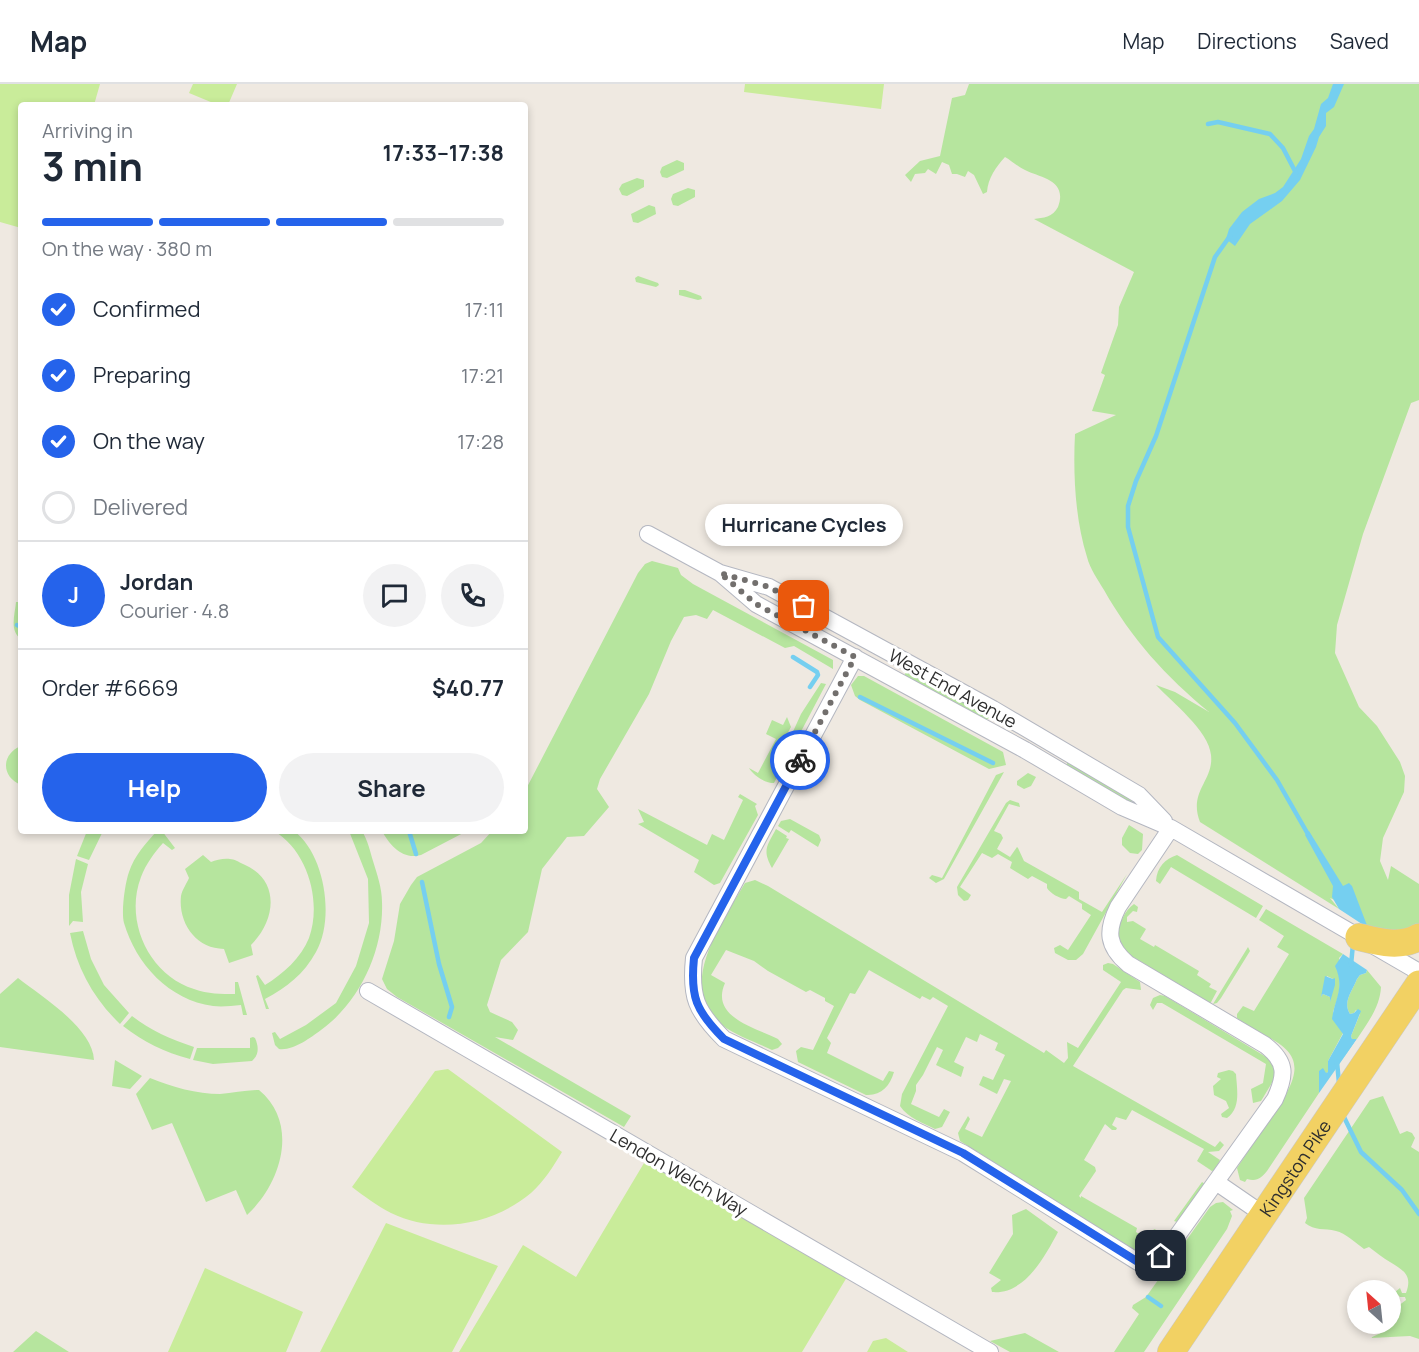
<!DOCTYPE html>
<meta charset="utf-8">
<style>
:root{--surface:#fff;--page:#f2f2f3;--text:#1f2937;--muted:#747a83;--line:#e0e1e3;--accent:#2563eb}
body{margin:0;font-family:Manrope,sans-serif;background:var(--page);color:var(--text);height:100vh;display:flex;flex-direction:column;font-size:22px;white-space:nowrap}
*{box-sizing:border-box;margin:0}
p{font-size:20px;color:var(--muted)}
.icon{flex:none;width:33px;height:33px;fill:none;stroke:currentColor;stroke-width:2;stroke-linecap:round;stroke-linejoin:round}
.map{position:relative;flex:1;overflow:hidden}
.panel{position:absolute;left:18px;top:18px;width:510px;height:732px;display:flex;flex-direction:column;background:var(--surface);border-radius:6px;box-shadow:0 3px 9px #0003}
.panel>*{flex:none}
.needle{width:39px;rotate:333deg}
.controls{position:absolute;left:1347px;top:1196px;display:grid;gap:12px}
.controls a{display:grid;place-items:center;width:54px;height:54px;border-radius:50%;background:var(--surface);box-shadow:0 3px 9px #0003;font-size:30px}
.pin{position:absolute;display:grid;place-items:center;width:51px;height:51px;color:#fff;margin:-26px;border-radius:12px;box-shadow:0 3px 9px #0006}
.courier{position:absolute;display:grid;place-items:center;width:60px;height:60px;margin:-30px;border:4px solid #2563eb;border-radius:50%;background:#fff;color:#222;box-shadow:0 2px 8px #0007}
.bubble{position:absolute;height:42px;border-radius:21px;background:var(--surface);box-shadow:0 3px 9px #0003;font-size:20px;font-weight:700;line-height:42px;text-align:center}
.overview em{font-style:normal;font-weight:700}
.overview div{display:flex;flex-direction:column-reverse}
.overview{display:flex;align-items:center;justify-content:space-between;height:102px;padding:0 24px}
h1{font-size:39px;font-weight:700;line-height:45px}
.bar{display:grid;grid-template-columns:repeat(4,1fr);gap:9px 6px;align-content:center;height:72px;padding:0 24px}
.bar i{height:8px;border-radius:4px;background:var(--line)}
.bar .active{background:var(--accent)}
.bar p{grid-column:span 4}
.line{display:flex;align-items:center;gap:15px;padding:0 24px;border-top:2px solid var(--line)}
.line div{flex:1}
.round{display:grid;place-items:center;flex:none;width:63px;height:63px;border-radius:32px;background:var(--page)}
ol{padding:0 24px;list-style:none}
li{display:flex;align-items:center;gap:18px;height:66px}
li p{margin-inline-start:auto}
li .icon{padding:6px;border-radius:50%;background:var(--accent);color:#fff;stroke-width:4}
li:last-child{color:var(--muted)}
li i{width:33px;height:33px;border:3px solid var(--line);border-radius:50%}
.primary-button{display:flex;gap:12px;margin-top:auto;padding:12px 24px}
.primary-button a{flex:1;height:69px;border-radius:36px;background:var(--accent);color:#fff;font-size:24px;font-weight:700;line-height:69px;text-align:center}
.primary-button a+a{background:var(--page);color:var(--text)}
header{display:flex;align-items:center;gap:36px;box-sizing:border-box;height:84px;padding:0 30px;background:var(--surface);border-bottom:2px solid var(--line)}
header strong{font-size:28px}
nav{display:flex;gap:33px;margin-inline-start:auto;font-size:21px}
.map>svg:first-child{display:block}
.green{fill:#b6e59e;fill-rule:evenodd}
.pitch{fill:#c9ec9a}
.water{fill:#75cff0}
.pier{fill:#efe9e1}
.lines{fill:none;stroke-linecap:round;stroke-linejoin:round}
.stream{stroke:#75cff0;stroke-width:4.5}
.street-casing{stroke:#b4b7c1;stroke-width:18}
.primary-casing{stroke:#c9c9c9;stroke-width:28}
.street{stroke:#fff;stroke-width:16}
.primary{stroke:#f2d163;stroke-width:27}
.done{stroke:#726f6d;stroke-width:6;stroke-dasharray:0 10.8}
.route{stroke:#2563eb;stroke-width:8}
.labels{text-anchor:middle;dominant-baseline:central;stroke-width:6;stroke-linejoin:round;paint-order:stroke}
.street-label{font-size:18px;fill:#2e2e2e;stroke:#fff}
</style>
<header>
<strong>Map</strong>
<nav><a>Map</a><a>Directions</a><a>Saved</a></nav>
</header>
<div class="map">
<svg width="1419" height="1268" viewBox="0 0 1419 1268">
<rect width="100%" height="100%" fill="#efe9e1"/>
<!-- green -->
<path class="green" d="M969,0H1419V316L1411,319L1363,450L1337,541L1335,569L1359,623L1377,642L1400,678L1405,692L1404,708L1383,754L1380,777L1388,796L1391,782L1419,800V845L1404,851L1368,844L1340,818L1330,814L1339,825L1200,738C1188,707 1214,697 1211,671C1209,647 1172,618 1156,601L1175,608L1209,628C1166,593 1131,554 1104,506C1098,496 1090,485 1087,473C1075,435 1073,389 1075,350L1116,331L1092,327L1105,291L1101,289L1118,241L1119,223L1134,188L1034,135C1043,134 1053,133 1058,123C1068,96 1041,94 1025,86C1018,83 1012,77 1005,73C996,83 988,94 987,108L983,110L974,91L968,87L965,93L957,90H952L949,81L942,78L936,90L928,85L925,89L915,90L911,98L905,91L920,77L940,72L952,14L965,11Z
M677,76L684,79V86L667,94L662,93L660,88L662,83Z
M637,94L644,96V103L627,112L622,111L619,105L622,100Z
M688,104L695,106V113L678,122L673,121L671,115L673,110Z
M649,121L655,123L656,130L638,139L633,138L631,130Z
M638,192L658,199L659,201L656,203L636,198L635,194Z
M679,206H685L701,212L702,215L698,216L679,211Z
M652,477L678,484L681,491L693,500L833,576V585L794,562L785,564L713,526L707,535L696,531L684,533L671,557L649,610L600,695L597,705L609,723L584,752L567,753L542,785L528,848L501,876L487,921L490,928L512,938L518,946L513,956L495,953L631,1032L624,1043L397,913L387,905L382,895L394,857L400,820L411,801L417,793L481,759L492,747H525V707L638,489L645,480Z
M16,518H21V555C9,547 15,530 16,518Z
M906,588H910L991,632L986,636L904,592Z
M858,592H864L1003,668L1006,681L989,685L860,616L855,612L851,601Z
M821,599L826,600L774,699C765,699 754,692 749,684L758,689L776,655L766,650L772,636L783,641L787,633L791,643L776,670L781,674L801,630Z
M21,662V701C1,693 1,670 21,662Z
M1069,677L1132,714L1133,717L1130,719L1067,683V679Z
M1004,688L944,795L936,799L929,794L932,791L942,794L996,691Z
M1028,689L1036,693L1031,702L1024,705L1017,701V697Z
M740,710L757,720L755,722L758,731L720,799L714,801L694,788L699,776L638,740L644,738L638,725L707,761L712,750L724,756L743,716L738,713Z
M1010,716L1019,719L1020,723L1009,720L994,747L1001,750L1003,754L997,765L1010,773L1017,763L1018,764L1024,777L1079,808V815L1102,828L1127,790L1083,870L1076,876H1068L1055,869L1054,864L1060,861L1068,866L1091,831L1082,825V820L1069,812L1066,815C1060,815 1050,809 1047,804V800L1032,792L1028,795L1010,784L1012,778L998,770L992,774L982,769L960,803L971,811L968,816L964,817L958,811L957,803L1006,719Z
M790,735L819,751L821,756L818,763L791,746L789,749L778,742L781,737Z
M1129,741L1143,750L1142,766L1138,770L1130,769L1122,761V754Z
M776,745L787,752L786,754L789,755L772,784C762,766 767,762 776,745Z
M87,747H103L89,776L77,772Z
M157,747H162L175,764L172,766L163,759C154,769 146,780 141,793C124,837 149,891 194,905C208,910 221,910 235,910V898H238L247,931H243L241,921C231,922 222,923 213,922C169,916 136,880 124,839C121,828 125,799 129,788C134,772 146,759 157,747Z
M274,747H294C325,770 335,835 316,868C304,890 287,903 265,915L269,925H266L256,892L258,891L265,901C283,890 301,874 309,854C322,818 308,767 274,747Z
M349,747H362C368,757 370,767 373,777C377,790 382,804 382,818C384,866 360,918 321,946C310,954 293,967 279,965L275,961L272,949L275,948L280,955L306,941L336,919L356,882L369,839L368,795Z
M382,747H467L421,771C403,776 390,762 382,747Z
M203,771L211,778C216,776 224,774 230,775C234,775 239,778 243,780C281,796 276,836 251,861L253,871L229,879L224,865C196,865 178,839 181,812C182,806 187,799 189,794L185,785Z
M1177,771L1263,822L1256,834L1171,783L1160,800L1156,797C1157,783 1165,775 1177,771Z
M76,775L88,780L81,808L83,838L73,837L69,842V811Z
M755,796L768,802L1044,969L1046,966L1064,979L1068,974L1067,958L1078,964L1121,898L1103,886V881L1108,879L1113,880L1140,898L1141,906L1126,904L1123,906L1073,982L1215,1063L1220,1057L1224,1061L1219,1067L1208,1068L1220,1076L1215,1086L1212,1087L1197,1077L1204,1065L1132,1026L1126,1036L1116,1033L1112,1041L1117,1044L1116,1046H1112L1105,1040L1084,1076L1095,1083L1096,1087L1079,1112L1081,1114V1112L1137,1144L1136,1148L1148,1156L1154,1145L1168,1151L1158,1166L1145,1170L1135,1167L960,1057L958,1049L968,1032L970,1035L965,1045L982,1053L1011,997L1004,995L997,1010L979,1001L983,992L993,996L1005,971L995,966L998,959L980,950L977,958L966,953L954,978L964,983L961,993L936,981L943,966L937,963L923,991L916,1001V1007L911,1020L939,1033L944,1025L950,1028L942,1043L935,1045C923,1039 908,1034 900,1022L902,1010L948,922L933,913L930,916L922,912L920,915L869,886L855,910L850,909L827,954L831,959L827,969L883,997L889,987L894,988C890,1002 881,1012 866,1011L798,978L796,967L801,963L813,966L834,922L825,917V914L810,906L806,908L768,887L754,877L726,866L711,891L725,899C710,933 754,943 778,955L782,960L778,964L772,966C756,958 736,952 722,941C674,904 723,837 745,799Z
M1134,820L1138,823L1137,828L1133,827L1127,833V838L1133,837L1146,845L1140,855L1154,863L1155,861L1199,887L1197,891L1211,900L1209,903L1217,907L1210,920L1125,868C1123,864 1119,859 1118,855C1116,843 1125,826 1134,820Z
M1266,825L1343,870L1339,874L1340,878L1336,882C1343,899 1339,911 1333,928L1343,949L1328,977V988L1320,994L1319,1009L1267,1087C1261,1094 1257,1098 1247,1095L1245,1098L1240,1096L1237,1084L1287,1008C1313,961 1265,957 1237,934V930L1243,922L1254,927L1289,870L1277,863L1284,852L1259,836ZM1327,892L1333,895L1330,918V913L1323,910L1321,913Z
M83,847L91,875L104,901L129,929L120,940C94,915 77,885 70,849Z
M1248,863L1250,867L1221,914L1217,919L1213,920Z
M1367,886L1381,903C1380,923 1368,938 1357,955H1352L1351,952L1360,930L1356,926L1354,929L1350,930C1342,918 1353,906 1357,895L1360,891L1366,889Z
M18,894C41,912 93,944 94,976L0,963V910Z
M1160,911L1165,912L1273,977L1276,992L1261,1017L1253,1019L1251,1005L1263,999L1266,980L1162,919H1157L1153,926L1150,921L1153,914Z
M132,932C151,947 171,955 194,963L190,975C164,968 144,958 123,942Z
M253,953L255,954C259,963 259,971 252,977L213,980L193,976L197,964H250V954Z
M115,976L142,992L130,1005L112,1002Z
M1229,986L1233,987L1236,990C1237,1006 1241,1024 1227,1034L1222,1033L1221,1030L1229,1024L1226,1017L1214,1011L1213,1002L1221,995L1217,993L1218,989Z
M150,994C172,1003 197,1010 220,1010C233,1009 246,1006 259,1006C300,1040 281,1100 247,1131L236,1106L206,1118L172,1039L152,1046L136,1010Z
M1383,1012L1400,1050L1407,1047L1412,1049L1415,1054L1411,1063L1419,1068V1255L1410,1252L1370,1254L1383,1248L1387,1239H1390L1391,1236L1398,1230V1222L1406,1216L1405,1213H1400L1395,1208L1400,1204L1402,1209H1406C1413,1191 1403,1186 1390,1178C1383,1174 1376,1168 1369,1163L1364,1165C1356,1159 1345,1149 1336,1147C1324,1144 1315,1147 1305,1139L1307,1134L1304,1114L1370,1016Z
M1202,1098L1205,1100L1181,1135L1177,1138L1174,1137Z
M1223,1118L1233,1126L1230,1127L1232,1132L1227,1145L1144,1268H1114L1139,1230L1132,1224L1133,1221L1146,1213L1210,1123L1216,1119Z
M1026,1125L1058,1148C1045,1172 1025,1211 992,1208L991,1204L1001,1196L989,1189L1013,1150L1012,1131Z
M36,1247L69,1268H13Z
M1025,1249L1059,1268H1010L990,1257Z"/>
<!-- pitch -->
<path class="pitch" d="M0,0H100L94,21H21V144L0,138Z
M193,0H237L228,21H218L189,9Z
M745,0H884L881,25L744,8Z
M448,985L562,1068C553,1083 544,1097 531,1109C493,1141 436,1151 391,1129C377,1122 364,1112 352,1103L435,987Z
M647,1074L847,1193L802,1268H459L523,1161L576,1193Z
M386,1139L498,1182L452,1268H320Z
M205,1184L303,1228L286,1268H168Z
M886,1254L908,1268H867L873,1257Z"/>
<!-- water -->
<path class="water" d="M1333,0H1344L1334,23L1326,29V42L1319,53L1316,63L1300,96L1282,117L1250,140L1235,162L1226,155L1229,145L1242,128L1259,115L1275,109L1283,103L1301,75L1309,52L1314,45L1321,20L1328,14Z
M1309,747L1343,802L1349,799L1352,802L1368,844L1339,825L1332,813L1333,802L1305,751Z
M1343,870L1367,886L1366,889L1360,891L1357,895C1353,906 1342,918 1350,930L1354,929L1358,925L1361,927L1351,952L1352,955H1357L1319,1009V987L1323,984L1326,989L1328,988V977L1343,950L1332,935C1335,914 1345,904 1335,882Z
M1325,892L1333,895L1335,894V901L1330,918V913L1323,910L1321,913Z"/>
<!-- pier -->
<path class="pier" d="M1357,955L1358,958L1322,1011L1319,1012Z"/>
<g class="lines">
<!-- stream -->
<path class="stream" d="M1208,40L1218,38L1270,50L1283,64L1296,89
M1230,152L1215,173L1156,352L1136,397L1128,422V443L1158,553L1235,639L1277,696L1309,752
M17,541L21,543
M793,573L817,588L818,591L810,603
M860,613L993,679
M409,747L416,770
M422,798L439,880L452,923L449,933
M1351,881L1353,860
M1337,978L1339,999
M1343,1031L1361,1068L1402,1106L1419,1130
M1148,1213L1161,1222"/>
<!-- street casing -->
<g class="street-casing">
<path id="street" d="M648,450L720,489L769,503L993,625L1139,711L1164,737
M720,489L756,520L1025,666L1122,723L1171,744L1419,888
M855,573L694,874C690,913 696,927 724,955L963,1069L1138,1178L1152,1176L1167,1166L1275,1015C1286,991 1287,978 1265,961L1128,880C1107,862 1106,847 1118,823L1171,744
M368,907L990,1268
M1216,1098L1264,1131"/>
</g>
<!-- primary casing -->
<g class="primary-casing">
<g id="primary">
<path d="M1359,853C1379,858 1400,864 1419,853"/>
<path id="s1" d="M1171,1268L1419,900"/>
</g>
</g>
<!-- street -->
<use href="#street" class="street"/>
<!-- primary -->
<use href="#primary" class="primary"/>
</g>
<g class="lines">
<!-- done -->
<path class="done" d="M800,676L855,573L756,520L720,489L769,503L804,522"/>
<!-- route -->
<path class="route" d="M800,676L694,874C690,913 696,927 724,955L963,1069L1138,1178L1152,1176L1161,1172"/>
</g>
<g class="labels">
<!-- street labels -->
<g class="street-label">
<text transform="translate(953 604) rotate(29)">West End Avenue</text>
<text stroke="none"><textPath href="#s1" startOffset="222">Kingston Pike</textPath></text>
<text transform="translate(679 1088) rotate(30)">Lendon Welch Way</text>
</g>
</g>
</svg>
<div class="controls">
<a><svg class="needle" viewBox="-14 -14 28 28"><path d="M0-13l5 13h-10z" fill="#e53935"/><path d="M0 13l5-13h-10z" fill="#747a83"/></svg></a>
</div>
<div class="pin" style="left:804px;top:522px;background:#ea580c"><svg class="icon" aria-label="bag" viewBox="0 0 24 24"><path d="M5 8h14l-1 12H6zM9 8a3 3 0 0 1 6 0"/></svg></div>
<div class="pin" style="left:1161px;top:1172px;background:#1f2937"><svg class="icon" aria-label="home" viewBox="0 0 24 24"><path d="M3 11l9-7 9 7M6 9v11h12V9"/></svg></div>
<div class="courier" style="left:800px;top:676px"><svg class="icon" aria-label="bike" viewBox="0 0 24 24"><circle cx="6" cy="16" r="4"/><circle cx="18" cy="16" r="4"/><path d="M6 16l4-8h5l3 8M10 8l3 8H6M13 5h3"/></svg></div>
<div class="bubble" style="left:705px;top:420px;width:198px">Hurricane Cycles</div>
<section class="panel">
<div class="overview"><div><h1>3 min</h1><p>Arriving in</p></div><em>17:33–17:38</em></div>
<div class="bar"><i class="active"></i><i class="active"></i><i class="active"></i><i></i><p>On the way · 380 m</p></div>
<ol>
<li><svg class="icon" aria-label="check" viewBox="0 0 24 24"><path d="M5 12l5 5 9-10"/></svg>Confirmed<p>17:11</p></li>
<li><svg class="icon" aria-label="check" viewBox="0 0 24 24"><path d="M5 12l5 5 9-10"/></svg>Preparing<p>17:21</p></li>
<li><svg class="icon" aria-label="check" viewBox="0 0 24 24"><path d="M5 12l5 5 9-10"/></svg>On the way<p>17:28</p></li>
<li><i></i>Delivered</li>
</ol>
<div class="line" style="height:108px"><b class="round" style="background:var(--accent);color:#fff">J</b><div><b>Jordan</b><p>Courier · 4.8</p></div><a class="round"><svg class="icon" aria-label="chat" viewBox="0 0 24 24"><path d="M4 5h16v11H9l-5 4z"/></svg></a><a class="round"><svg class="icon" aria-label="phone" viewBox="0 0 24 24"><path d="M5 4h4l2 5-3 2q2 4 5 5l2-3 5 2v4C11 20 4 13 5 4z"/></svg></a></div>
<div class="line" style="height:78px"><div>Order #6669</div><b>$40.77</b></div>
<div class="primary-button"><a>Help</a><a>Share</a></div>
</section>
</div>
